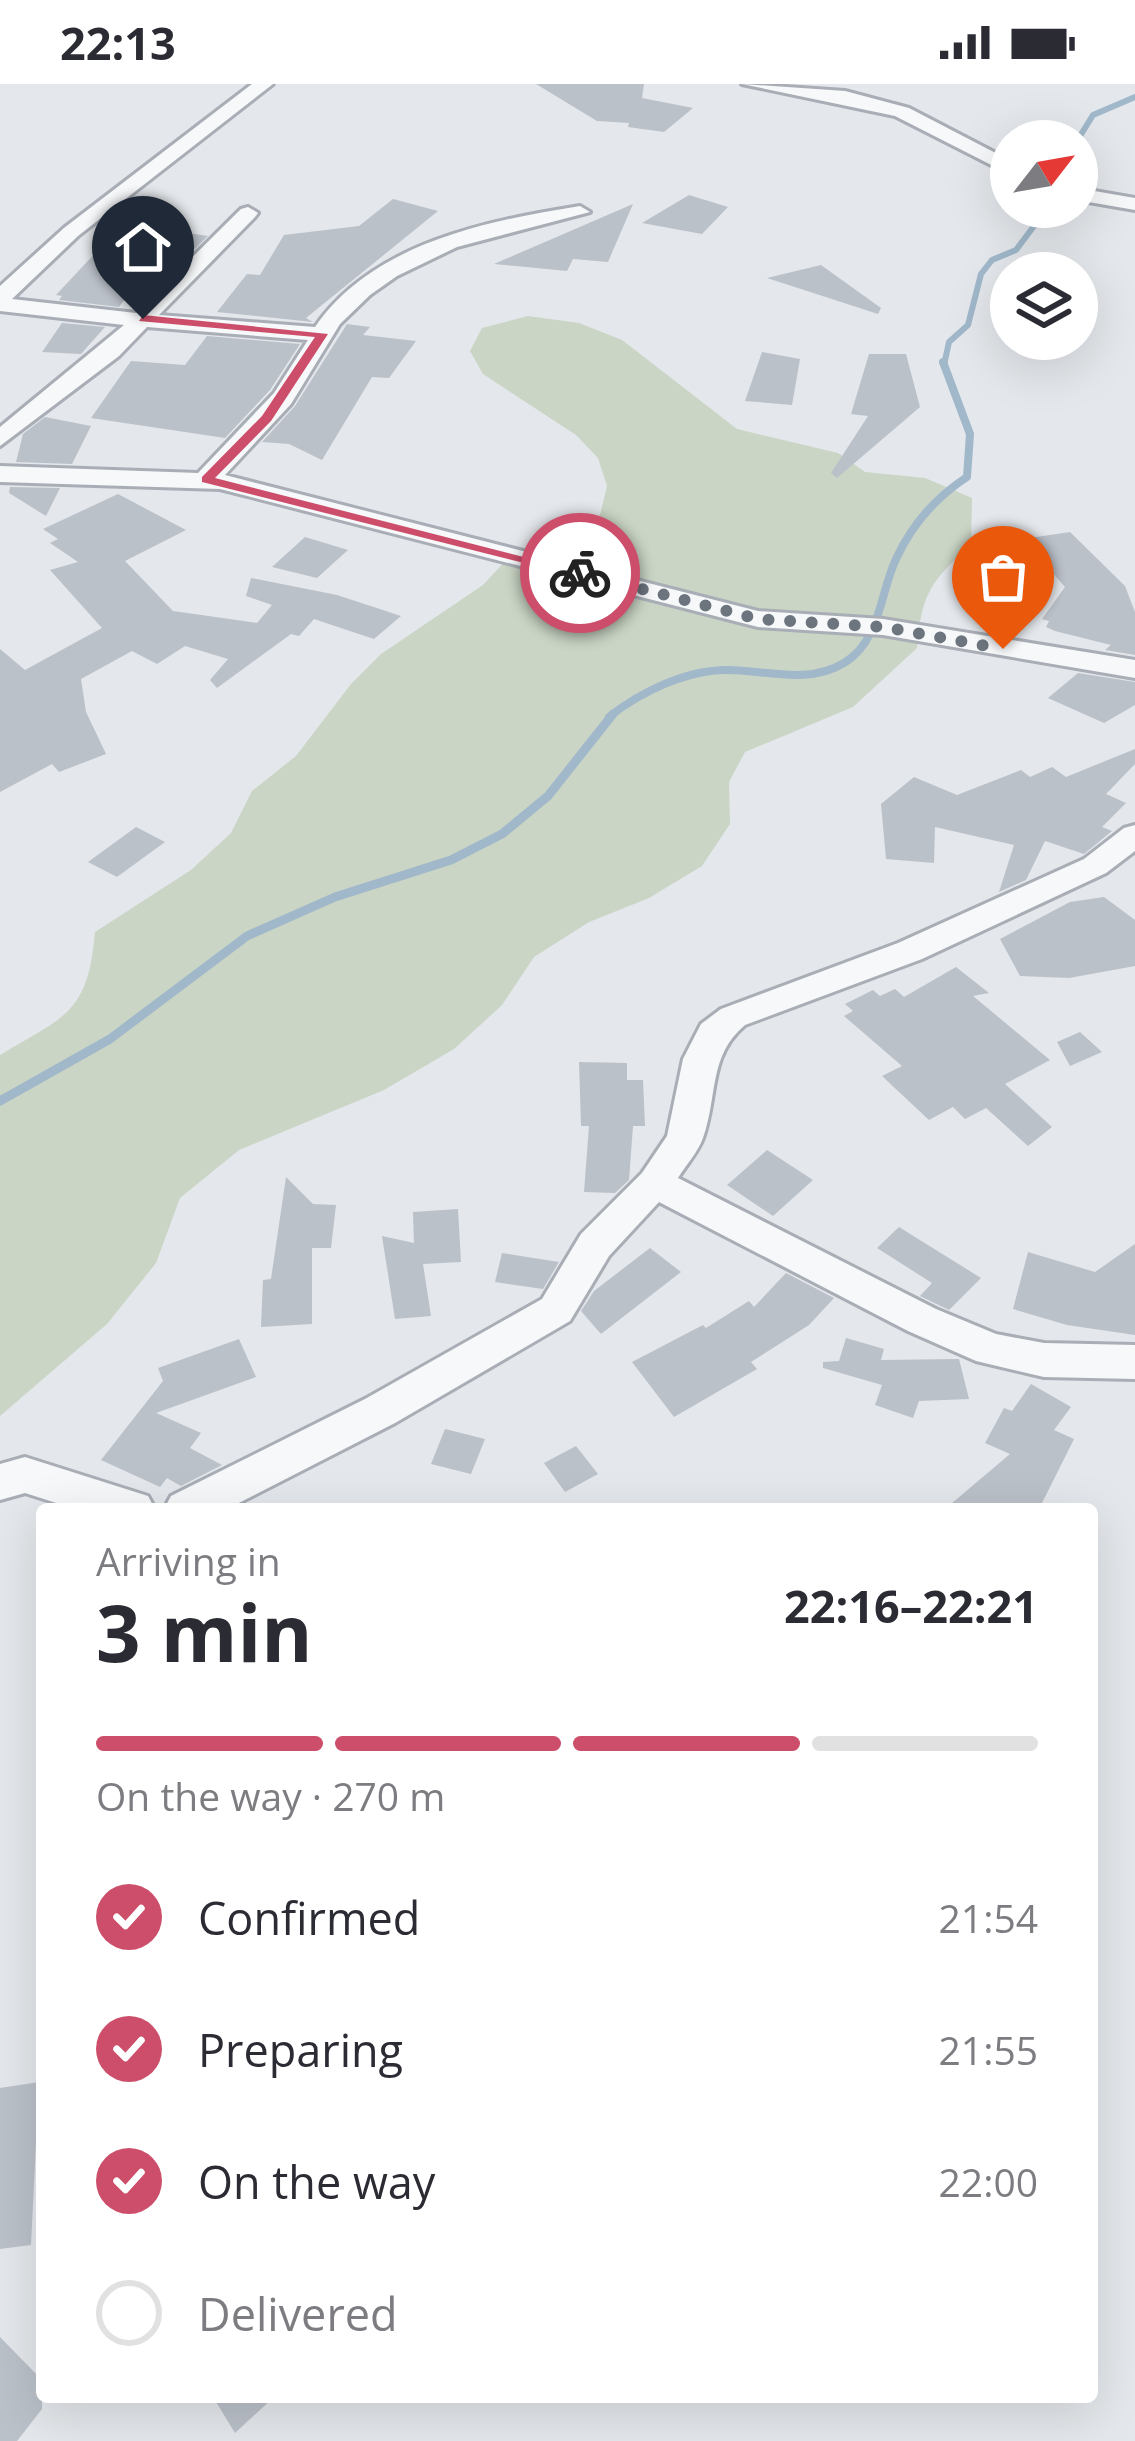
<!DOCTYPE html>
<meta charset="utf-8">
<style>
:root{--surface:#fff;--page:#f2f2f3;--text:#2b2b33;--muted:#7c7c81;--line:#e1e1e2;--accent:#cc4e6a}
body{margin:0;font-family:"Open Sans",sans-serif;background:var(--page);color:var(--text);height:100vh;display:flex;flex-direction:column;font-size:45px;white-space:nowrap}
*{box-sizing:border-box;margin:0}
p{font-size:39px;color:var(--muted)}
.icon{flex:none;width:66px;height:66px;fill:none;stroke:currentColor;stroke-width:2;stroke-linecap:round;stroke-linejoin:round}
.map{position:relative;flex:1;overflow:hidden}
.sheet{position:absolute;left:36px;top:1419px;width:1062px;height:900px;display:flex;flex-direction:column;background:var(--surface);border-radius:12px;box-shadow:0 12px 48px #0002}
.sheet>*{flex:none}
.needle{width:78px;rotate:59deg}
.buttons{position:absolute;left:990px;top:36px;display:grid;gap:24px}
.buttons a{display:grid;place-items:center;width:108px;height:108px;border-radius:50%;background:var(--surface);box-shadow:0 12px 48px #0002;font-size:60px}
.pin{position:absolute;display:grid;place-items:center;width:102px;height:102px;color:#fff;margin:-123px -51px;border-radius:50% 50% 50% 0;rotate:-45deg;box-shadow:0 0 12px #0007}
.pin .icon{rotate:45deg}
.courier{position:absolute;display:grid;place-items:center;width:120px;height:120px;margin:-60px;border:9px solid #cc4e6a;border-radius:50%;background:#fff;color:#222;box-shadow:0 3px 15px #0007}
.headline em{font-style:normal;font-weight:700}
.headline div{display:flex;flex-direction:column-reverse}
.headline{display:flex;align-items:center;justify-content:space-between;height:204px;padding:0 60px}
h1{font-size:78px;font-weight:700;line-height:90px}
.bar{display:grid;grid-template-columns:repeat(4,1fr);gap:18px 12px;align-content:center;height:144px;padding:0 60px}
.bar i{height:15px;border-radius:9px;background:var(--line)}
.bar .selected{background:var(--accent)}
.bar p{grid-column:span 4}
ol{padding:0 60px;list-style:none}
li{display:flex;align-items:center;gap:36px;height:132px}
li p{margin-inline-start:auto}
li .icon{padding:12px;border-radius:50%;background:var(--accent);color:#fff;stroke-width:4}
li:last-child{color:var(--muted)}
li i{width:66px;height:66px;border:6px solid var(--line);border-radius:50%}
.status{display:flex;justify-content:space-between;align-items:center;height:84px;padding:0 60px;background:var(--surface);direction:ltr}
.status svg{height:33px;fill:currentColor}
.map>svg:first-child{display:block}
.green{fill:#cad5c5}
.lines{fill:none;stroke-linecap:round;stroke-linejoin:round}
.stream-far2{stroke:#a0b8ca;stroke-width:6}
.stream-far1{stroke:#a0b8ca;stroke-width:8}
.stream{stroke:#a0b8ca;stroke-width:9}
.building{fill:#bbc1c9}
.minor-casing{stroke:#a9aeb6;stroke-width:6}
.minor{fill:#f7f8fa;fill-rule:evenodd}
.route{fill:#cc4e6a}
.done{stroke:#6c747e;stroke-width:12;stroke-dasharray:0 21.6}
</style>
<div class="status"><b>22:13</b><svg viewBox="0 0 49 12"><path d="M0 12V9h3v3zM5 12V6h3v6zM10 12V3h3v9zM15 12V0h3v12zM26 1h20v11H26zM47 4h2v5h-2z"/></svg></div>
<div class="map">
<svg width="1135" height="2357" viewBox="0 0 1135 2357">
<rect width="100%" height="100%" fill="#e4e7eb"/>
<!-- green -->
<path class="green" d="M528,232L579,239L622,256L737,345L838,369L865,388L925,394L972,414L971,461C931,496 921,511 917,564L853,623L745,668L729,698L730,740L702,782L649,814L589,838L534,873L502,921L454,965L384,1006L239,1066L180,1114L156,1179L107,1240L0,1332V971C65,932 88,930 95,848L191,786L231,749L252,707L296,672L351,600L381,570L483,501L511,471L600,431L607,402L598,374L576,351L483,290L470,267L482,244Z"/>
<g class="lines">
<!-- stream-far2 -->
<path class="stream-far2" d="M1077,57L1093,31L1135,13
M944,281L949,258L968,241L981,190L992,176L1016,166L1034,142L1068,123"/>
<!-- stream-far1 -->
<path class="stream-far1" d="M609,633C640,608 686,586 727,586C766,586 808,601 844,579C880,558 880,509 896,475C912,440 935,414 967,393L970,350L943,278"/>
<!-- stream -->
<path class="stream" d="M0,1017L110,955L247,852L335,813L451,776L502,750L548,712L613,630"/>
</g>
<!-- building -->
<path class="building" d="M536,0H644L642,14L693,24L664,48L628,43L629,39L597,37Z
M689,111L728,123L702,150L642,139Z
M393,115L438,127L306,234L313,238L217,228L247,190L260,191L284,151L359,142Z
M633,120L608,178L573,175L567,187L494,180Z
M148,143L208,152L144,214L127,212L119,223L59,216L62,212L56,211L99,165L122,167Z
M821,181L881,224L878,230L767,194Z
M62,239L105,243L81,270L42,268Z
M347,240L370,243L363,251L416,257L389,294L372,293L322,376L289,360L262,358L295,322Z
M207,252L300,260L270,306L225,354L91,334L131,277L185,281Z
M762,268L800,275L792,321L745,317Z
M869,270H906L920,323L837,394L831,389L868,332L851,330Z
M45,333L91,342L72,380L16,378L23,350Z
M10,403L60,404L46,432L9,409Z
M118,410L186,446L125,477L173,527L257,539L272,521L246,512L251,494L337,511L401,532L374,555L314,535L299,552L291,550L217,604L210,596L228,575L185,562L157,580L132,567L81,595L86,628L106,670L59,688L52,680L0,708V565L25,586L102,544L50,486L78,478L50,459L58,455L43,445Z
M1070,448L1125,502L1135,528V571L1105,566L1111,561L1055,547L1046,543L1049,537L1042,535L1065,503L1023,455Z
M305,453L348,466L317,494L272,483Z
M1078,589L1135,598V621L1104,639L1048,614Z
M1135,665V680L1106,710L1126,719L1102,743L1112,747L1084,770L1045,757L1026,796L999,808L1014,761L935,743L934,779L886,775L881,720L914,693L957,711L1021,686L1030,693L1052,683L1066,693Z
M136,743L165,758L117,793L88,778Z
M1104,813L1135,836V882L1069,894L1020,892L1000,855L1070,818Z
M956,883L989,909L973,912L1050,976L1005,1000L1052,1043L1028,1062L986,1024L965,1035L953,1023L929,1036L882,992L902,982L844,932L853,927L845,920L873,906L880,912L895,905L904,913Z
M1080,948L1102,968L1070,982L1057,958Z
M579,978L627,979V996H643L645,1042H633L629,1096L615,1109L584,1108L589,1042H581Z
M767,1066L813,1096L773,1132L727,1101Z
M286,1093L313,1120L336,1121L331,1164H312V1240L261,1243L263,1196L271,1195Z
M458,1125L461,1178L423,1180L431,1232L395,1235L382,1152L414,1159L413,1128Z
M899,1143L981,1194L949,1226L920,1212L932,1199L877,1164Z
M1135,1160V1251L1067,1241L1013,1225L1028,1168L1095,1188Z
M650,1164L681,1188L601,1250L581,1227L594,1207Z
M502,1169L559,1178L543,1205L495,1198Z
M786,1189L834,1214L809,1241L751,1278L757,1285L674,1333L632,1278L703,1241L706,1244L749,1217L754,1223Z
M846,1254L884,1265L881,1276L959,1275L969,1315L919,1317L913,1334L875,1321L882,1301L823,1284V1278L839,1277Z
M239,1255L256,1293L156,1329L201,1349L190,1364L222,1381L181,1402L167,1394L160,1403L101,1376L163,1297L158,1284Z
M1031,1300L1071,1323L1054,1346L1074,1355L1039,1425H945L1010,1370L985,1359L1004,1324L1012,1327Z
M445,1345L485,1355L471,1390L431,1380Z
M576,1362L598,1390L565,1408L544,1379Z
M39,1998L31,2161L0,2165V2004Z
M0,2253L42,2296V2325L17,2357H0Z
M213,2313H274L235,2349Z"/>
<g class="lines">
<!-- minor casing -->
<g class="minor-casing">
<path id="minor" d="M252,0H273L78,152L12,215L136,229L241,125L248,123L258,129L255,133L159,231L315,243C373,159 487,137 580,122L590,128L457,163L397,192L370,211L340,240L291,320L225,391L758,527L883,535L1135,576V594L883,551L758,543L220,405L0,398V382L198,389L274,309L308,256L147,243L119,272L0,362V343L124,241L0,227V202L64,144Z
M742,0L845,7L909,24L1011,77V91L895,32Z
M1077,104L1135,114V126L1077,116Z
M1135,741V767L1106,789L922,875L745,941C708,972 718,1012 703,1054C698,1068 686,1081 678,1094L936,1225L996,1250L1044,1259L1135,1261V1295L1044,1293L976,1277L908,1247L659,1118L609,1172L570,1237L395,1339L227,1425H164L171,1412L365,1315L542,1215L581,1150L642,1089L667,1052L683,975L701,940L721,925L898,859L1084,775L1124,744Z
M25,1373L148,1412L155,1425H75L25,1409L0,1416V1380Z"/>
</g>
<!-- minor -->
<use href="#minor" class="minor"/>
</g>
<!-- route -->
<path class="route" d="M143,231L328,250L271,337L215,394L586,489L580,493L202,398V393L262,332L315,253L139,237Z"/>
<g class="lines">
<!-- done -->
<path class="done" d="M580,489L758,535L884,543L1003,565"/>
</g>
</svg>
<div class="buttons">
<a><svg class="needle" viewBox="-14 -14 28 28"><path d="M0-13l5 13h-10z" fill="#e53935"/><path d="M0 13l5-13h-10z" fill="#7c7c81"/></svg></a>
<a><svg class="icon" aria-label="layers" viewBox="0 0 24 24"><path d="M12 4l9 5-9 5-9-5zM3 14l9 5 9-5"/></svg></a>
</div>
<div class="pin" style="left:1003px;top:565px;background:#ea580c"><svg class="icon" aria-label="bag" viewBox="0 0 24 24"><path d="M5 8h14l-1 12H6zM9 8a3 3 0 0 1 6 0"/></svg></div>
<div class="pin" style="left:143px;top:235px;background:#1f2937"><svg class="icon" aria-label="home" viewBox="0 0 24 24"><path d="M3 11l9-7 9 7M6 9v11h12V9"/></svg></div>
<div class="courier" style="left:580px;top:489px"><svg class="icon" aria-label="bike" viewBox="0 0 24 24"><circle cx="6" cy="16" r="4"/><circle cx="18" cy="16" r="4"/><path d="M6 16l4-8h5l3 8M10 8l3 8H6M13 5h3"/></svg></div>
<section class="sheet">
<div class="headline"><div><h1>3 min</h1><p>Arriving in</p></div><em>22:16–22:21</em></div>
<div class="bar"><i class="selected"></i><i class="selected"></i><i class="selected"></i><i></i><p>On the way · 270 m</p></div>
<ol>
<li><svg class="icon" aria-label="check" viewBox="0 0 24 24"><path d="M5 12l5 5 9-10"/></svg>Confirmed<p>21:54</p></li>
<li><svg class="icon" aria-label="check" viewBox="0 0 24 24"><path d="M5 12l5 5 9-10"/></svg>Preparing<p>21:55</p></li>
<li><svg class="icon" aria-label="check" viewBox="0 0 24 24"><path d="M5 12l5 5 9-10"/></svg>On the way<p>22:00</p></li>
<li><i></i>Delivered</li>
</ol>
</section>
</div>
